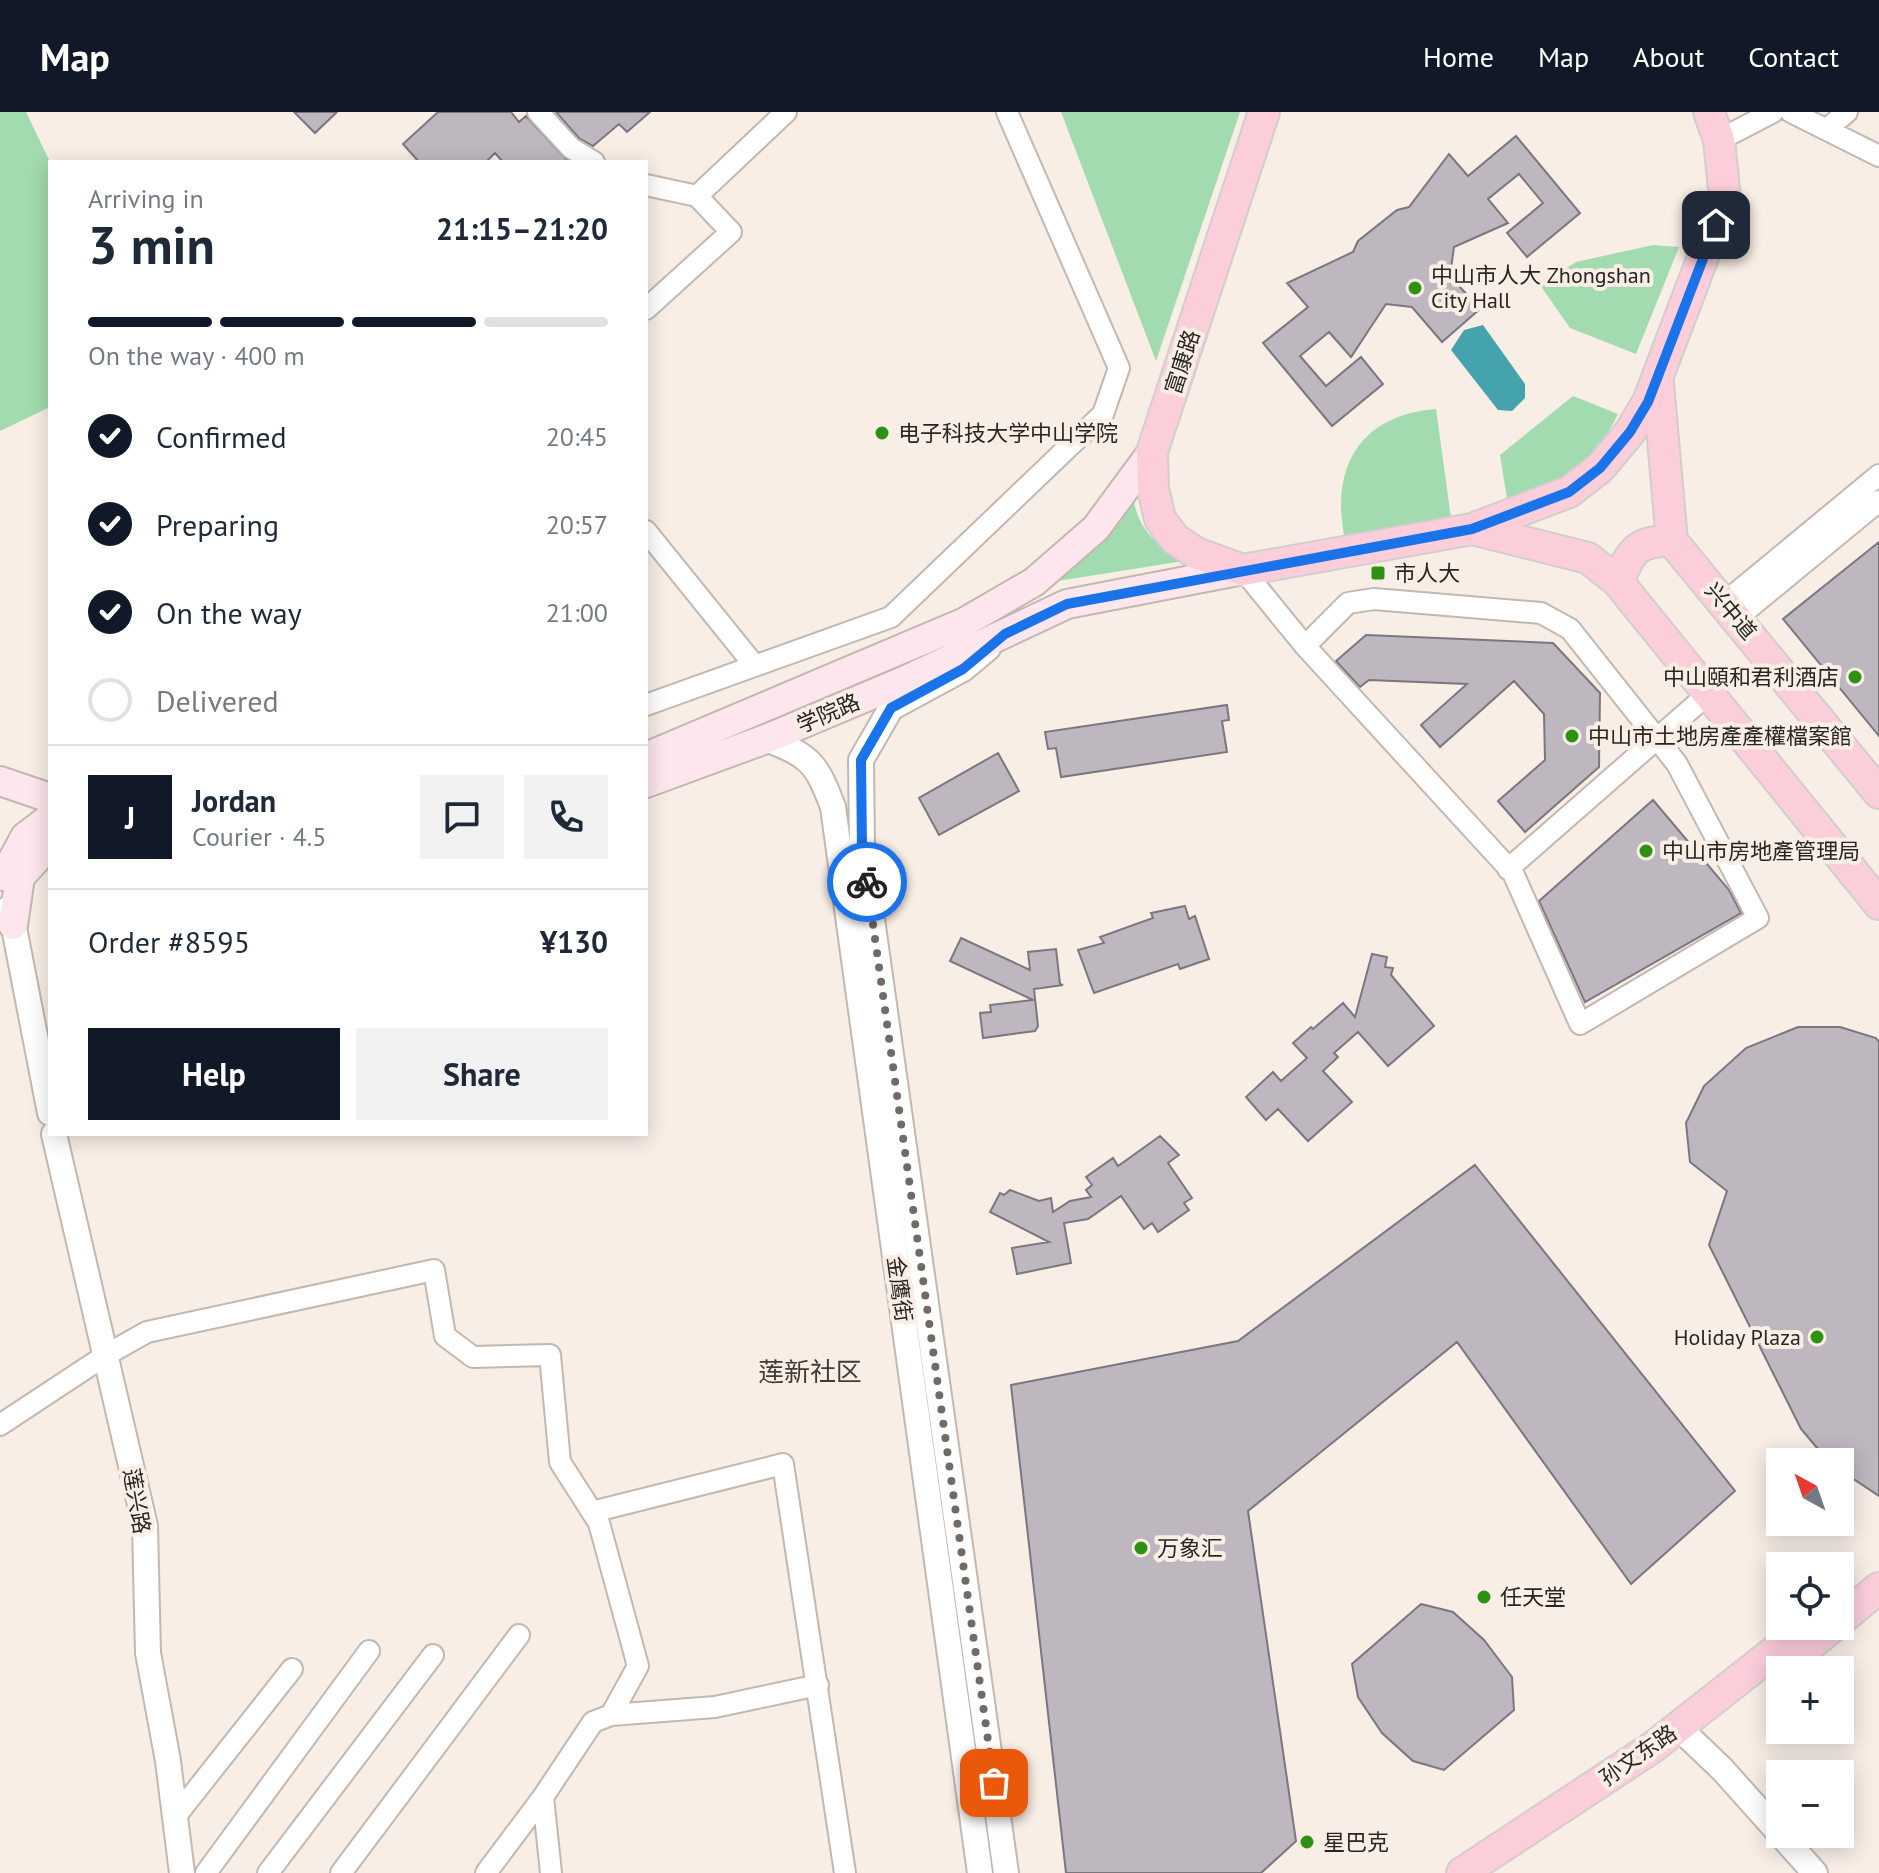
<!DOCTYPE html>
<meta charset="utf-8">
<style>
:root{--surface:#fff;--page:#f2f2f3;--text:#1f2937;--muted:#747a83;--line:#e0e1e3;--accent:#111827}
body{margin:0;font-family:"PT Sans","Noto Sans SC",sans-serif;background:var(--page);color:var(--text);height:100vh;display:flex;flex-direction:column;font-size:30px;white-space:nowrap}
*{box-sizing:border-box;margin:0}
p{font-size:26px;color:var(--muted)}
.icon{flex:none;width:44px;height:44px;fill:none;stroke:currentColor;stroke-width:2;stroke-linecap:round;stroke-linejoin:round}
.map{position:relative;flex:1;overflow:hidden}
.side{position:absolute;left:48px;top:48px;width:600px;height:976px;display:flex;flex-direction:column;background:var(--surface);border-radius:0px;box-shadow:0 4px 20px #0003}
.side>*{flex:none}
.needle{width:52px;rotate:320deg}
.controls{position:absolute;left:1766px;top:1336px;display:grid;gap:16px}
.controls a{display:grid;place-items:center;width:88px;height:88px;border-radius:0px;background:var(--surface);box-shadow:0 4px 20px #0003;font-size:40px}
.pin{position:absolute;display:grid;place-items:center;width:68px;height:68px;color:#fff;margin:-34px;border-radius:16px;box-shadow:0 4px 12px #0006}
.courier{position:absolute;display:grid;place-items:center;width:80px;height:80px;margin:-40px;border:6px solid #1a73e8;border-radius:50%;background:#fff;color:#222;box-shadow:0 2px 10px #0007}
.head em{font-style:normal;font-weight:700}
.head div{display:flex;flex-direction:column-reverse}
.head{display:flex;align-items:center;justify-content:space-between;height:136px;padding:0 40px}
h1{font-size:52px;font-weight:700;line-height:60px}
.bar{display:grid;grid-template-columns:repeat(4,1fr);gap:12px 8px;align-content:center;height:96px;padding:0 40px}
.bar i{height:10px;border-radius:6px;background:var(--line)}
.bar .selected{background:var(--accent)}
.bar p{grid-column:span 4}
.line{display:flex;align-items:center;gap:20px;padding:0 40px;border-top:2px solid var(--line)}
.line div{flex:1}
.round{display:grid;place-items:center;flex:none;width:84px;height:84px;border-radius:0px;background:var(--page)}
ol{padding:0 40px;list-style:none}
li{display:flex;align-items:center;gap:24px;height:88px}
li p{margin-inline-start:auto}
li .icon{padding:8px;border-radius:50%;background:var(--accent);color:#fff;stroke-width:4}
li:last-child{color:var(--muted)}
li i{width:44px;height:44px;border:4px solid var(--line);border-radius:50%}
.button{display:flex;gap:16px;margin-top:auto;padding:16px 40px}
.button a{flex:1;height:92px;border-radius:0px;background:var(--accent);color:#fff;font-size:32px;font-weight:700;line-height:92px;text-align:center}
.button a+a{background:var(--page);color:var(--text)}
header{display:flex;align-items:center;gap:48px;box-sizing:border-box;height:112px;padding:0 40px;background:var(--accent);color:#fff}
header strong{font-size:38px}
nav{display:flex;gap:44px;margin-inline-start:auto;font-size:28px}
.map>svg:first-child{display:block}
.green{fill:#a2dbaf}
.water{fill:#45a3ad}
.building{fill:#beb7c0;stroke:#7c767f;stroke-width:2}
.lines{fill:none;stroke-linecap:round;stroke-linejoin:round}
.minor-casing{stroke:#c2b8b0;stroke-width:24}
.tertiary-casing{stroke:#c2b8b0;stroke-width:28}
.secondary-casing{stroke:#c2b8b0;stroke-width:32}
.primary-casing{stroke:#d0cfce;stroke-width:34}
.minor{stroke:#fff;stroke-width:20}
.tertiary{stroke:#fff;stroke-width:24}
.secondary{stroke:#fde6ed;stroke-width:28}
.primary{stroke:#fbceda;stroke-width:30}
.done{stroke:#716b67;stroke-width:8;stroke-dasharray:0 14.4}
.route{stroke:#1a73e8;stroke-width:10}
.poi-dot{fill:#2d9213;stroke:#f8eee6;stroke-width:3}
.labels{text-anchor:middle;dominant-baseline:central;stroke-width:8;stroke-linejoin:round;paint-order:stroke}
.poi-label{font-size:22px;fill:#292522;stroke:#f8eee6;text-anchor:start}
.street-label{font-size:22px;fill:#292522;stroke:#f8eee6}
.quarter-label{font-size:26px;fill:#433b35;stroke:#f8eee6}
</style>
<header>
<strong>Map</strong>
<nav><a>Home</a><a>Map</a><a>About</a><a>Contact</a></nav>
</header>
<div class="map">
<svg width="1879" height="1761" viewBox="0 0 1879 1761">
<rect width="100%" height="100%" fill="#f8eee6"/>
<!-- green -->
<path class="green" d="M0,0H26L50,50V295L0,319Z
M1061,0H1240L1156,249Z
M1653,133L1679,135L1636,242L1570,216L1540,173L1576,150Z
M1573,284L1618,302C1593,354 1558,371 1508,393L1500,343Z
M1436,297L1451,406L1344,423C1331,352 1362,303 1436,297Z
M1133,378C1134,416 1157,436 1190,448L1045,471Z"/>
<!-- water -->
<path class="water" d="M1483,213L1525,272V286L1512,299L1498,298L1451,238L1464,218Z"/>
<!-- building -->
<path class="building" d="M294,0H337L315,21Z
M438,0H511L519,10L526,4L569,50H503L495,41L486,50H419L403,32Z
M556,0H650L627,20L619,12L593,34L579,26Z
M1516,24L1580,101L1527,145L1507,121L1543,91L1519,62L1488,87L1508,111L1454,135L1450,164L1480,197L1442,230L1412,195L1386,192L1351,245L1329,220L1300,244L1326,274L1361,245L1383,272L1332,314L1263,231L1308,195L1287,171L1353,140L1358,129L1397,98L1409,95L1449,42L1468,64Z
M1879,430V624L1783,507Z
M1366,523L1553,531L1600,581L1599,655L1525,720L1498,689L1545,648L1544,602L1514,569L1440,635L1421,613L1467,572L1369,568L1360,575L1336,549Z
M1227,593L1229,608L1222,609L1227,640L1061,665L1056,636L1048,637L1045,620Z
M998,641L1019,679L939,723L919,686Z
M1653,688L1729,778L1741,801L1585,890L1539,789Z
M1185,794L1189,807L1195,804L1209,847L1180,857L1178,852L1094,881L1078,838L1104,831L1100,825L1153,806L1151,801Z
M961,826L1030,858L1028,840L1056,837L1060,872L1063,873L1034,877L1038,914L1035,919L983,926L980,901L991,900L990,893L1033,888L950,849Z
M1372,842L1387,845L1385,855L1393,856L1391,863L1434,914L1388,954L1358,920L1334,941L1338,945L1323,959L1352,990L1308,1029L1278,997L1266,1008L1246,985L1273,960L1281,969L1307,946L1293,931L1311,915L1313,917L1343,891L1355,905Z
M1798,915H1840L1876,926L1879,930V1384L1840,1358V1350H1829L1801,1317L1709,1133L1727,1079L1690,1050L1686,1011L1704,974L1746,936Z
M1160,1024L1179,1043L1168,1051L1192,1086L1184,1091L1189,1098L1158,1120L1152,1111L1144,1117L1121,1084L1088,1107L1064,1111L1071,1151L1017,1162L1012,1136L1049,1130L990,1100L1000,1081L1004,1083L1010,1078L1039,1089L1051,1086L1053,1100L1070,1089L1091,1085L1086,1078L1092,1073L1086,1065L1113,1046L1118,1054Z
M1475,1053L1735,1379L1631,1472L1457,1230L1248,1399L1296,1729L1261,1761H1066L1011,1273L1238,1229Z
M1421,1492L1453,1500L1484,1528L1512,1565L1514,1598L1444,1658L1413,1649L1382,1621L1358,1585L1352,1552Z"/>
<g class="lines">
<!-- minor casing -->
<g class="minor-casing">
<path id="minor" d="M538,0L571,36L594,50
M1791,0L1879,44
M1827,17L1847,0
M1719,28L1773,0
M646,73L697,84L731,120L646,197
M697,84L786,0
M646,419L755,554
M1243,458L1305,534L1513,761L1580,912L1758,806L1677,652L1570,517L1541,501L1374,487L1348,491L1305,534
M1724,491L1879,363
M1737,506L1879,389
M646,593L891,505L1103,302L1119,256L1007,0
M1508,757L1708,582
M0,1313L106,1243L147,1220L434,1158L445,1224L473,1245L550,1243L560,1350L599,1411L638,1554L611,1603L593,1610L543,1685L551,1761
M592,1400L783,1352L845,1761
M611,1603L715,1595L818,1573
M175,1705L292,1557
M206,1761L369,1539
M268,1761L433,1543
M341,1761L519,1523
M486,1761L543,1685"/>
</g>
<!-- tertiary casing -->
<g class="tertiary-casing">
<path id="tertiary" d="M988,536L963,557L891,596L861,648L862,736L1006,1761
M766,627C810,644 816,650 833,695L980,1761
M10,795L50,1001
M54,1022L145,1414L148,1541L168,1649L182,1761
M1678,1615L1722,1657L1815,1761"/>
</g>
<!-- secondary casing -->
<g class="secondary-casing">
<path id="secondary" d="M646,645L963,511L1034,470L1096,416L1152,340
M0,669L50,686
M646,671L766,627L904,569L1067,492L1243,458
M4,764L25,725L50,706
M13,813L20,765L50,732"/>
</g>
<!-- primary casing -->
<g class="primary-casing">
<path id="primary" d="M1264,0L1152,340L1153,376L1160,407L1175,427L1196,441L1243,458L1472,417L1569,380L1600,356L1630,320L1648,290L1725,87L1719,28L1709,0
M1658,271L1672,429
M1472,417L1588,446L1618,470L1879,792
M1672,429L1879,681
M1618,470C1631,439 1637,428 1672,429
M1840,1508L1879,1476
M1796,1545L1833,1514
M1462,1761L1653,1635L1807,1514"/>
</g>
<!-- minor -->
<use href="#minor" class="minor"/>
<!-- tertiary -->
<use href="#tertiary" class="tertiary"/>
<!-- secondary -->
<use href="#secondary" class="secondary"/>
<!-- primary -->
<use href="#primary" class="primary"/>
</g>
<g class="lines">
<!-- done -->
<path class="done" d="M867,770L994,1671"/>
<!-- route -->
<path class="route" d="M867,770L862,736L861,648L891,596L963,557L1005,522L1067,492L1472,417L1569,380L1600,356L1630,320L1648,290L1716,113"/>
</g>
<!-- markers -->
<g class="poi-dot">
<circle cx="1415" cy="176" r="8"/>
<circle cx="882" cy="321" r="8"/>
<rect x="1370" y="453" width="16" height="16" rx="4"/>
<circle cx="1855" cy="565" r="8"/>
<circle cx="1572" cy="624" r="8"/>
<circle cx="1646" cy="739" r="8"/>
<circle cx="1817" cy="1225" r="8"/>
<circle cx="1141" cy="1436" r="8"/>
<circle cx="1484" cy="1485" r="8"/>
<circle cx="1307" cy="1730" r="8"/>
</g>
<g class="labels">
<!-- poi labels -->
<g class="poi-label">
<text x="1431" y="163">中山市人大 Zhongshan<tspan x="1431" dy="25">City Hall</tspan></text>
<text x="898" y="321">电子科技大学中山学院</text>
<text x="1394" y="461">市人大</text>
<text x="1839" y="565" text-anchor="end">中山頤和君利酒店</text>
<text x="1588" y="624">中山市土地房產產權檔案館</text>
<text x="1662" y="739">中山市房地產管理局</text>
<text x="1801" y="1225" text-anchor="end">Holiday Plaza</text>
<text x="1157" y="1436">万象汇</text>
<text x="1500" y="1485">任天堂</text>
<text x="1323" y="1730">星巴克</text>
</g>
<!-- street labels -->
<g class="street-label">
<text transform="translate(1182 250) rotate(-72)">富康路</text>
<text transform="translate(1731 499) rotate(50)">兴中道</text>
<text transform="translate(828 601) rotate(-23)">学院路</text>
<text transform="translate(900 1177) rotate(82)">金鹰街</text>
<text transform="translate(137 1389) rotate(80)">莲兴路</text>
<text transform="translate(1638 1643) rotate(-35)">孙文东路</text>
</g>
<!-- quarter labels -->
<g class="quarter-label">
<text x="810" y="1259">莲新社区</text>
</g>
</g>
</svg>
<div class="controls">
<a><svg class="needle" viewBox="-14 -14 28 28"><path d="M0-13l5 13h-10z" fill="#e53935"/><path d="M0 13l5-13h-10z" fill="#747a83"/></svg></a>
<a><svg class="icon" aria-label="locate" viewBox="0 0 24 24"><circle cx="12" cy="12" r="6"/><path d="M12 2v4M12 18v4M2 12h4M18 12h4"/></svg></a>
<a>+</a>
<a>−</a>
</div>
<div class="pin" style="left:994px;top:1671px;background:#ea580c"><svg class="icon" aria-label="bag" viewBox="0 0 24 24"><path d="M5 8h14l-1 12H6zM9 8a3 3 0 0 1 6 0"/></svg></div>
<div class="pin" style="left:1716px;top:113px;background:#1f2937"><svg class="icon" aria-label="home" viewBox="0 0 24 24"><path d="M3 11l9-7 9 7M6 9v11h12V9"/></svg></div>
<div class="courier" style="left:867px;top:770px"><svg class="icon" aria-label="bike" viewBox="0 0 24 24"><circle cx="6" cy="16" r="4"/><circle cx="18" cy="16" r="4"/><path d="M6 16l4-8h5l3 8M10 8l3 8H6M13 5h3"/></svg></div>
<section class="side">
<div class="head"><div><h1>3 min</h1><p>Arriving in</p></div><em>21:15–21:20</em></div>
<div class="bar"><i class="selected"></i><i class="selected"></i><i class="selected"></i><i></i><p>On the way · 400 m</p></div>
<ol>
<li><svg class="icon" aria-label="check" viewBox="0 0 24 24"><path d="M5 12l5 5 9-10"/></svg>Confirmed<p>20:45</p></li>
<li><svg class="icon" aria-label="check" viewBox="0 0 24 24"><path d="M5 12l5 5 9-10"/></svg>Preparing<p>20:57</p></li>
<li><svg class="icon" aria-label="check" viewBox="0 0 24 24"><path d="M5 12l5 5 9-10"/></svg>On the way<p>21:00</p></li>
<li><i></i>Delivered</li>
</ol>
<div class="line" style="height:144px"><b class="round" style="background:var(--accent);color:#fff">J</b><div><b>Jordan</b><p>Courier · 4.5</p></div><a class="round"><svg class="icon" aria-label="chat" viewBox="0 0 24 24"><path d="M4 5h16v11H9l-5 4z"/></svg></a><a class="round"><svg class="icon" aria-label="phone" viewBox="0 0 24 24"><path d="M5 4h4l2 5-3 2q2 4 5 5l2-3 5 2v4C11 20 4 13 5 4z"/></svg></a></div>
<div class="line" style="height:104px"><div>Order #8595</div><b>¥130</b></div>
<div class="button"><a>Help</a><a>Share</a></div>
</section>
</div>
